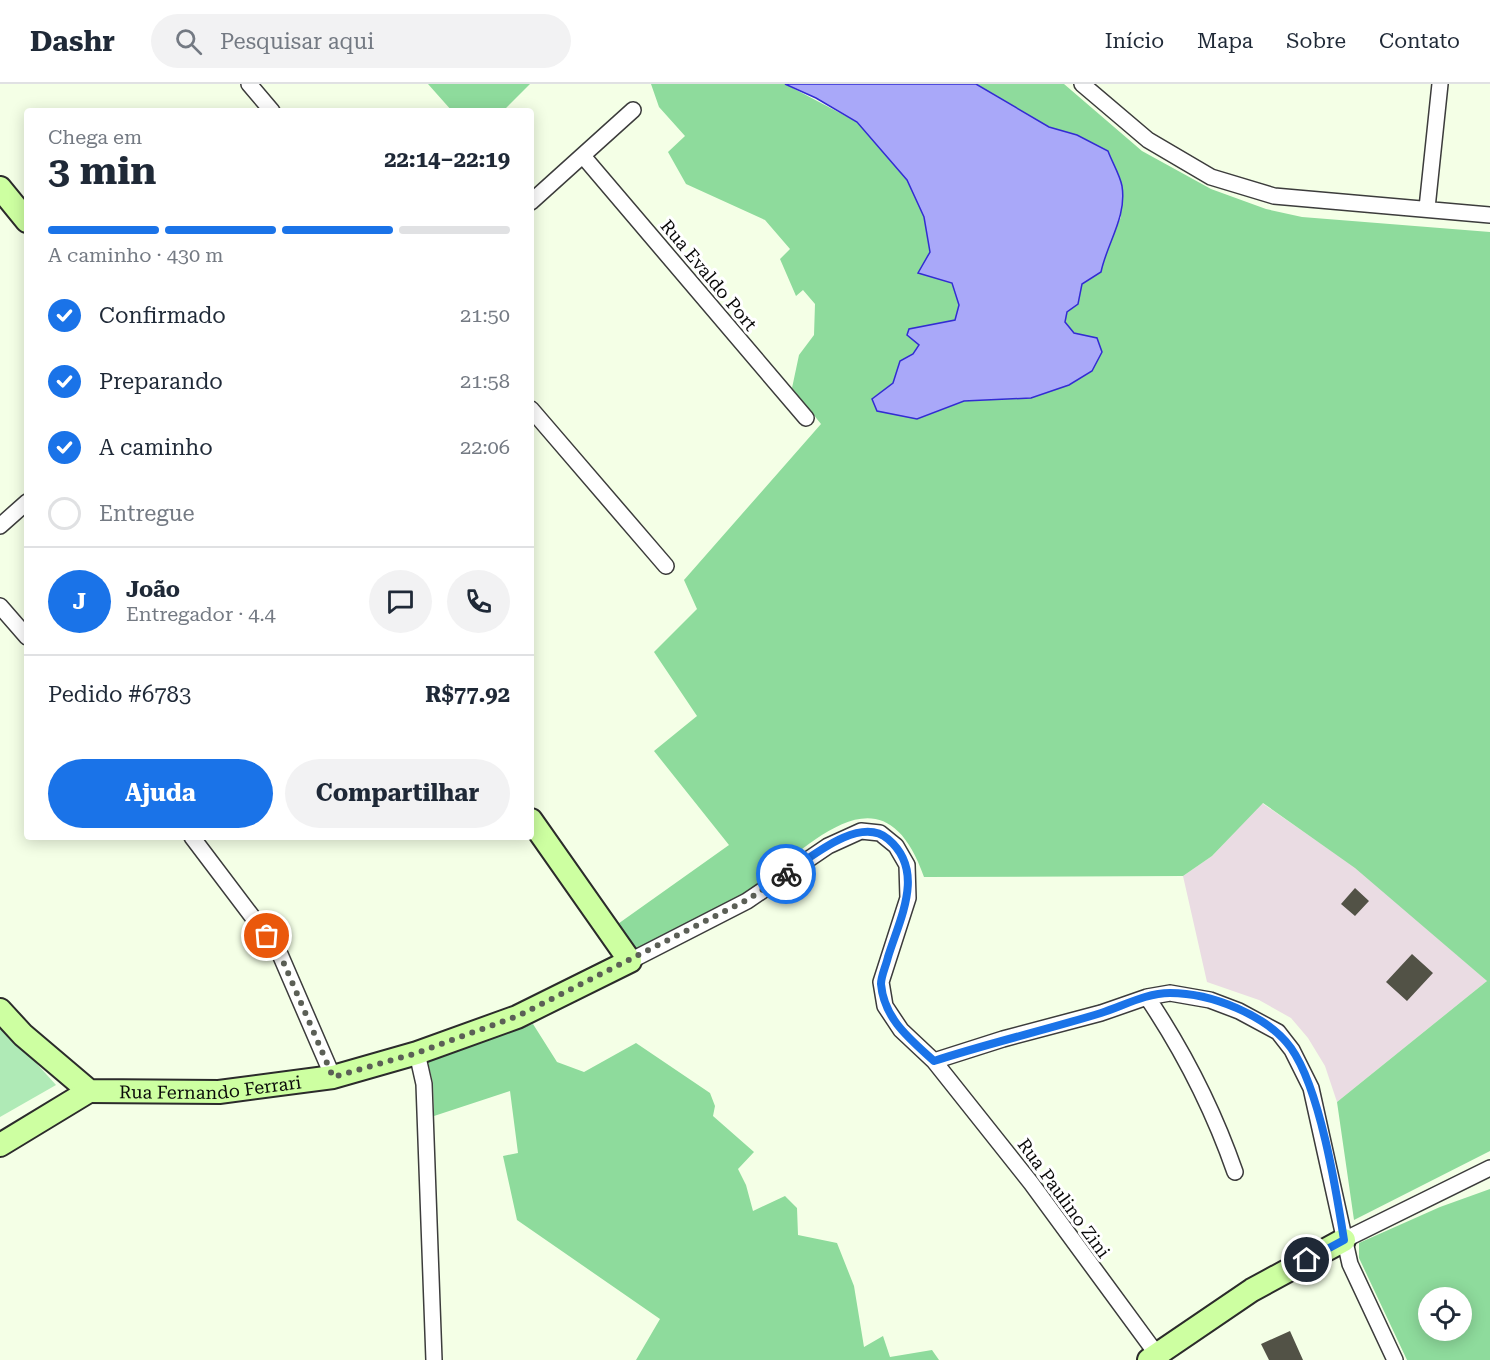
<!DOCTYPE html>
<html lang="pt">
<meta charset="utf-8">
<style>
:root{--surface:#fff;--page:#f2f2f3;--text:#1f2937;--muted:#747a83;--line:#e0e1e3;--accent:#1a73e8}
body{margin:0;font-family:"Roboto Serif",serif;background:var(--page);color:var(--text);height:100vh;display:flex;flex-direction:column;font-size:22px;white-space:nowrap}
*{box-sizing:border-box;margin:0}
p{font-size:20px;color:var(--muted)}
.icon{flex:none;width:33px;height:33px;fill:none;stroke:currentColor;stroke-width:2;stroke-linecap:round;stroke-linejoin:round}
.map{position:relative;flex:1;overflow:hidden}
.details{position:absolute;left:24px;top:24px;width:510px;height:732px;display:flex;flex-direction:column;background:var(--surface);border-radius:6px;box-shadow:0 3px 15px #0003}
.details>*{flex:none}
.buttons{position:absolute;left:1418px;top:1203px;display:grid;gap:12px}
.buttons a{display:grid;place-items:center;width:54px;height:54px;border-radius:50%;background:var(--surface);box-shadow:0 3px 15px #0003;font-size:30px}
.pin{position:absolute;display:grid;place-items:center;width:51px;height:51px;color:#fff;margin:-26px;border:3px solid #fff;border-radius:50%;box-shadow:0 2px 6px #0007}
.courier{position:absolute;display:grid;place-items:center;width:60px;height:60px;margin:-30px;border:4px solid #1a73e8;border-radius:50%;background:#fff;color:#222;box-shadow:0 2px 8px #0007}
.summary em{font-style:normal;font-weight:700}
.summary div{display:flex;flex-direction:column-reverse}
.summary{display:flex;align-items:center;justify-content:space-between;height:102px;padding:0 24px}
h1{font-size:39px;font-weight:700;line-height:45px}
.bar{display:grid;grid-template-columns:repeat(4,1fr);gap:9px 6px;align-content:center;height:72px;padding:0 24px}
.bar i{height:8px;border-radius:4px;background:var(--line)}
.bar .current{background:var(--accent)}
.bar p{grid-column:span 4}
.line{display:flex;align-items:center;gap:15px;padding:0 24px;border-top:2px solid var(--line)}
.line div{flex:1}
.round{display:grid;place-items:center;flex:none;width:63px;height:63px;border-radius:32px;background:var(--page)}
ol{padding:0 24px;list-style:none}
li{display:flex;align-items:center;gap:18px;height:66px}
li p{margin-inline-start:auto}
li .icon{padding:6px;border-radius:50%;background:var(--accent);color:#fff;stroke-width:4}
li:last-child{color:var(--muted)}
li i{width:33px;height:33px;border:3px solid var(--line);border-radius:50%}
.cta{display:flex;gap:12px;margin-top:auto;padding:12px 24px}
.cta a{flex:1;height:69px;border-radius:36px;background:var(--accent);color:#fff;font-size:24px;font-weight:700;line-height:69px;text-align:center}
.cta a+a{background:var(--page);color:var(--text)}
header{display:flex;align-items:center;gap:36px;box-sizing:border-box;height:84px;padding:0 30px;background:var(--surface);border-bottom:2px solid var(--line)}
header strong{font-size:28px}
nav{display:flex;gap:33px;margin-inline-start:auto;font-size:21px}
.search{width:420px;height:54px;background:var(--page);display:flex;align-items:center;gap:15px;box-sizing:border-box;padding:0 21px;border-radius:33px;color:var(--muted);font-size:22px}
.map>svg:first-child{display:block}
.industrial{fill:#eadce3}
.green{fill:#afeab6}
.forest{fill:#8edb9c;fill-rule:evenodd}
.water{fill:#a9a8f9;stroke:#322cd3;stroke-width:1.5}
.building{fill:#525246}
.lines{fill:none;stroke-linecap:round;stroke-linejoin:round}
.street-casing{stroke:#3c3c3c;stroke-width:18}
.secondary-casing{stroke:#2b2b2b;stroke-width:26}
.street{stroke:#fff;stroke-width:15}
.secondary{stroke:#cdffa1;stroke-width:22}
.done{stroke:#5b5f56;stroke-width:6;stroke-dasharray:0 10.8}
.route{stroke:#1a73e8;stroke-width:8}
.labels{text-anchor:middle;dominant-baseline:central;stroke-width:6;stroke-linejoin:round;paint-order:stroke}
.street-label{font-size:18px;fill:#090909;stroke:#fff}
</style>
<header>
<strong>Dashr</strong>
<div class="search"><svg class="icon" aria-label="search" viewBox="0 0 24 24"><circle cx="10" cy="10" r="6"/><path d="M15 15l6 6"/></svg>Pesquisar aqui</div>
<nav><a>Início</a><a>Mapa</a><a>Sobre</a><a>Contato</a></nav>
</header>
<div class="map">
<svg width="1490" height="1276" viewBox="0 0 1490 1276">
<rect width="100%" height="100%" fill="#f4ffe6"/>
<!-- industrial -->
<path class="industrial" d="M1262,719L1359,786L1487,897L1337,1018L1325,982L1308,954L1291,934L1259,916L1207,898L1183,792L1212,772Z"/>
<!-- green -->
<path class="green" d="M0,939L56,1001L0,1033Z"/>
<!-- forest -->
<path class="forest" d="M428,0H530L503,27H452Z
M651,0H785L857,38L907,96L924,133L930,168L952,199L959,221L955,236L909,245L919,261L913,270L900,277L893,299L872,315L917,335L964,317L1031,314L1069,301L1092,287L1074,249L1065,238L1067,228L1078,220L1082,200L1101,188L1105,168L1121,133L1077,51L1049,43L976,0H1064L1142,67L1211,105L1266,125L1302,133L1490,148V1067L1354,1136L1337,1018L1487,897L1355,784L1263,719L1212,772L1183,792L924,793C882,673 806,767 746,809C712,833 670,850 633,869L615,842L729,761L654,667L697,632L654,568L697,525L684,496L821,340L792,304L799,271L814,251L815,220L803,206L796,212L780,175L790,165L765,136L686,100L668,68L685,52L659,23Z
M533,940L557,978L584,988L636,959L710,1009L715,1022L713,1032L754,1068L738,1085L746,1101L753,1127L785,1112L797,1124L798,1151L837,1159L854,1202L864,1263L883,1252L890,1273L932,1266L939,1276H636L660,1235L517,1136L503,1072L518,1069L510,1007L434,1032L433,999L428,978Z
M1490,1105V1276H1407L1359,1174V1159L1440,1123ZM1428,1214H1461V1246H1428Z"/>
<!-- water -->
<path class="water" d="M785,0H976L1049,43L1077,51L1108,67C1112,78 1120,91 1122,102C1127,133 1107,159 1101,188L1082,200L1078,220L1067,228L1065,238L1074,249L1097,254L1102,268L1092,287L1069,301L1031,314L964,317L917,335L877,327L872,315L893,299L900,277L913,270L919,261L907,251L909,245L955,236L959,221L952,199L918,189L930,168L924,133L907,96L857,38L816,14Z"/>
<!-- building -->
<path class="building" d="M1355,804L1369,817L1355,832L1341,820Z
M1412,870L1433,889L1407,917L1386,898Z
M1290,1247L1303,1276H1269L1261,1260Z"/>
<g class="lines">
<!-- street casing -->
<g class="street-casing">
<path id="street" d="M249,0L272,27
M1082,0L1148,56L1211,93L1274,112L1490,131
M583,72L806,334
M531,118L633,26
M1427,124L1440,0
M531,325L666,482
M0,442L27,418
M0,522L27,553
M192,753L279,868L333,993
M630,877L747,817L828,762L861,747L880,749L896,762L907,781L908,814L881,898L885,922L901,946L934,977L1031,1099L1161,1276
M1147,913C1184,968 1213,1025 1235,1088
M417,969L424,1000L434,1276
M934,977L1003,955L1101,929L1147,913L1170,909L1210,916L1239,927L1278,948L1292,966L1311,1004L1350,1180L1395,1276
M1344,1156L1490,1084"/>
</g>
<!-- secondary casing -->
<g class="secondary-casing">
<g id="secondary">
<path d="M0,104L27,137"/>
<path id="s1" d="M0,926L23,951L89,1007L219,1008L333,993L417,969L517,933L630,877L531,736"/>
<path d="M0,1061L89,1007"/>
<path d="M1149,1276L1252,1206L1344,1156"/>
</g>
</g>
<!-- street -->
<use href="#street" class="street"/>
<!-- secondary -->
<use href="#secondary" class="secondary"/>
</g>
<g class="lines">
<!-- done -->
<path class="done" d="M267,852L279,868L333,993L417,969L520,931L747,816L786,790"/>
<!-- route -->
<path class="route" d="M786,790C811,773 860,731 888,755C926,787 900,834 888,873C886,882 881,892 881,900C884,935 910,955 934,977C989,959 1046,946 1101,929C1123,922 1146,909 1170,909C1211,909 1267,931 1291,964C1320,1005 1336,1105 1344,1156L1307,1176"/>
</g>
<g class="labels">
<!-- street labels -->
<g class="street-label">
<text transform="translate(709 191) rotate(50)">Rua Evaldo Port</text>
<text stroke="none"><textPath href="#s1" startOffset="242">Rua Fernando Ferrari</textPath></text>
<text transform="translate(1064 1114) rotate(54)">Rua Paulino Zini</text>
</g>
</g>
</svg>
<div class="buttons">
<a><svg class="icon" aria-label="locate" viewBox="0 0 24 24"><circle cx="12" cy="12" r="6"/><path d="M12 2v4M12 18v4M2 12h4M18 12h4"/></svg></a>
</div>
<div class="pin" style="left:267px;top:852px;background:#ea580c"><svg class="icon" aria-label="bag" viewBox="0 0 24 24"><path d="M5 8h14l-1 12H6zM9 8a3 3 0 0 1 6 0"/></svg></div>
<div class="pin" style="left:1307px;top:1176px;background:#1f2937"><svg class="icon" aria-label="home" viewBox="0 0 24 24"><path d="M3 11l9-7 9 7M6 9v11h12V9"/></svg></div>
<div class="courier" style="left:786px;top:790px"><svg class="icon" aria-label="bike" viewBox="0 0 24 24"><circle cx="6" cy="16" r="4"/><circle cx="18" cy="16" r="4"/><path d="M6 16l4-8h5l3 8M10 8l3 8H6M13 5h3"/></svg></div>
<section class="details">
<div class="summary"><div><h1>3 min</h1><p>Chega em</p></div><em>22:14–22:19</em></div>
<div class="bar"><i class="current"></i><i class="current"></i><i class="current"></i><i></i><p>A caminho · 430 m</p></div>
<ol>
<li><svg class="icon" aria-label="check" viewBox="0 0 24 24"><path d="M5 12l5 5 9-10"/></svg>Confirmado<p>21:50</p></li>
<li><svg class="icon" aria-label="check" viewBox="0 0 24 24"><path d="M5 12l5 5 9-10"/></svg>Preparando<p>21:58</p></li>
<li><svg class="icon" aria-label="check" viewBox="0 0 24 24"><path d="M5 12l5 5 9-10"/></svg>A caminho<p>22:06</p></li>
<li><i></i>Entregue</li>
</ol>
<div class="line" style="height:108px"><b class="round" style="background:var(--accent);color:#fff">J</b><div><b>João</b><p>Entregador · 4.4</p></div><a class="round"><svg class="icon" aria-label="chat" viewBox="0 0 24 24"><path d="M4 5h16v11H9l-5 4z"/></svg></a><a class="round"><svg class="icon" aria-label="phone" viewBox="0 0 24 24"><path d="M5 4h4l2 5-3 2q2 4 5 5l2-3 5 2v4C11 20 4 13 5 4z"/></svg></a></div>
<div class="line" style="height:78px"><div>Pedido #6783</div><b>R$77.92</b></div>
<div class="cta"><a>Ajuda</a><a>Compartilhar</a></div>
</section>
</div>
